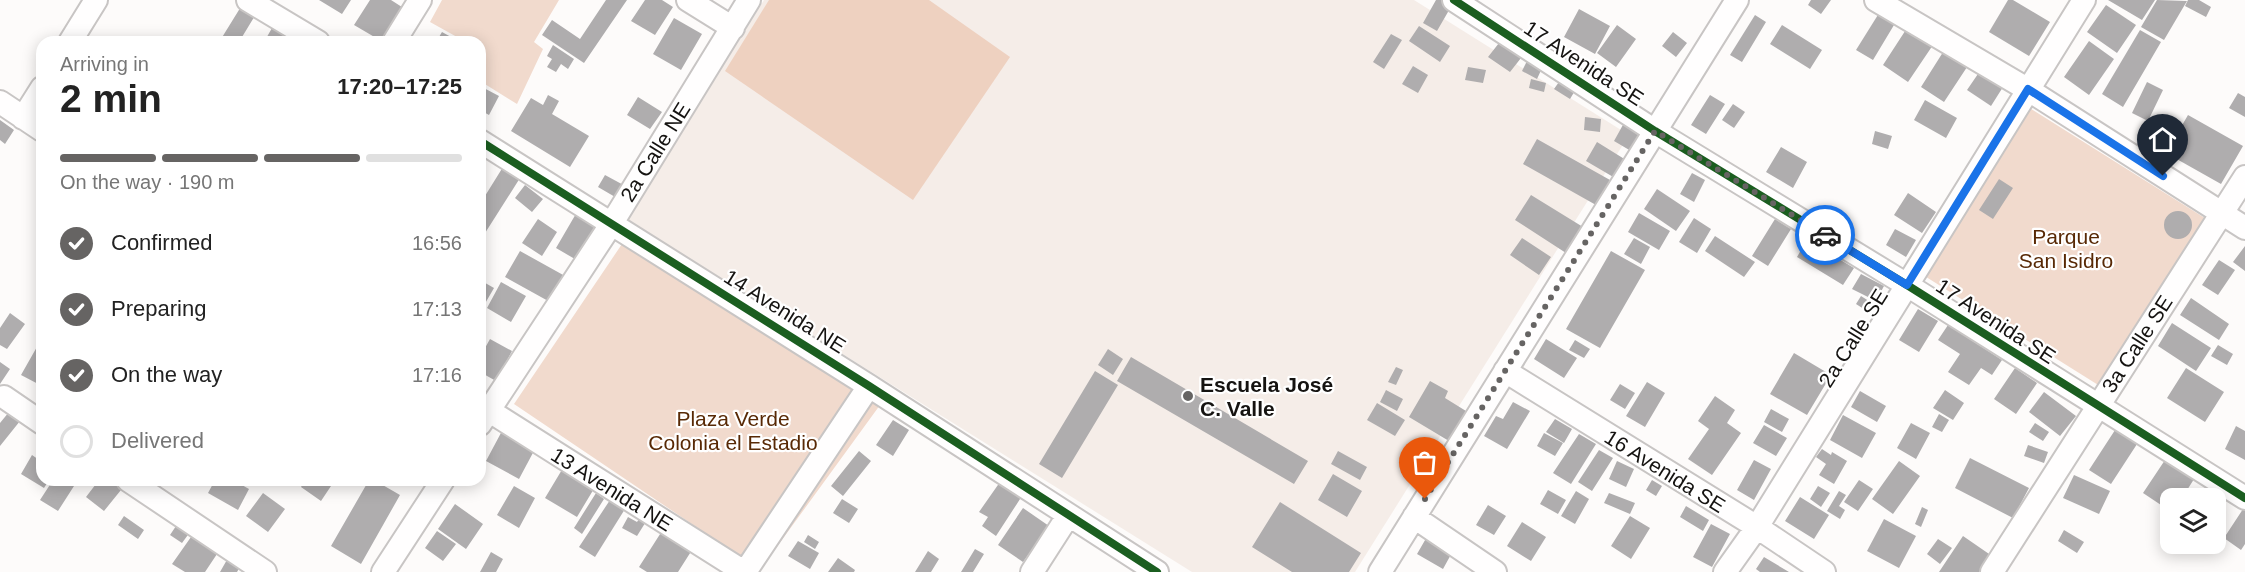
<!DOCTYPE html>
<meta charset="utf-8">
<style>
:root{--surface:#fff;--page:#f2f2f2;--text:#222;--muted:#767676;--line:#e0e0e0;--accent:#666463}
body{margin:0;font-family:Helvetica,sans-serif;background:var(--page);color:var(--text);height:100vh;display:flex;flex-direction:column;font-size:22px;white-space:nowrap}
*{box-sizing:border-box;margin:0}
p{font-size:20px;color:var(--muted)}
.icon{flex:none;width:33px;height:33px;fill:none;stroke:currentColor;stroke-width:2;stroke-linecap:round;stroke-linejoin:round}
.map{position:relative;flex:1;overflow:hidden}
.drawer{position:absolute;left:36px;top:36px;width:450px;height:450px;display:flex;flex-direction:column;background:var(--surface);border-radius:18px;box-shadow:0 3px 15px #0003}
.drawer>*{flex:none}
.buttons{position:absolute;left:2160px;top:488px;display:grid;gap:12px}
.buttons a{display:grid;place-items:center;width:66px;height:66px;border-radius:12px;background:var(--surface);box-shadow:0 3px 15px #0003;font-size:30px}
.pin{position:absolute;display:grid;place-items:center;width:51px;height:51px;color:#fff;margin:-62px -26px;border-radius:50% 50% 50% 0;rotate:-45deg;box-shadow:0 0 6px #0007}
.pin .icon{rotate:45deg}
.courier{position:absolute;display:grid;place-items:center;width:60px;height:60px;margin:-30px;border:4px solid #1a73e8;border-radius:50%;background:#fff;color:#222;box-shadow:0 2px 8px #0007}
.headline em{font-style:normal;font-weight:700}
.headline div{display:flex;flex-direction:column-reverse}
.headline{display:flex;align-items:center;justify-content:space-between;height:102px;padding:0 24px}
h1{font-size:39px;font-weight:700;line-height:45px}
.bar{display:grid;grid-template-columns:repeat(4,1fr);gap:9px 6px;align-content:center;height:72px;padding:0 24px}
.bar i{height:8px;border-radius:4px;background:var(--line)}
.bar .on{background:var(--accent)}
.bar p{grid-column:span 4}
ol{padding:0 24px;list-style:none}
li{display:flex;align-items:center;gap:18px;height:66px}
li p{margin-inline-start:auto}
li .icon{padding:6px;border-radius:50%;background:var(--accent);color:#fff;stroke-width:4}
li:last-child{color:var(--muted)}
li i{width:33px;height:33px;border:3px solid var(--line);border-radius:50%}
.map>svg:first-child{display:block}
.built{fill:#f5ede8}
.green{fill:#f1dacd}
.forest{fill:#eed1c0}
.building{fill:#afadae}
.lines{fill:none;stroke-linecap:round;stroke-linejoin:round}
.minor-casing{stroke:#c8c5c4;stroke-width:26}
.minor{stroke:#fffefe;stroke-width:22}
.cycleway-casing{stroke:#fff;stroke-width:11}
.cycleway{stroke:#1b5e20;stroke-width:8}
.done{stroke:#666463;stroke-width:6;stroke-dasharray:0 10.8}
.route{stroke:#1a73e8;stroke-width:8}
.poi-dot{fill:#666463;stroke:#fff;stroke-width:2}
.labels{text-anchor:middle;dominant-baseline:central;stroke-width:4.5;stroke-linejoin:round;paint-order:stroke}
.street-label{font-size:21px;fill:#151311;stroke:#fff}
.park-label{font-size:21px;fill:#582905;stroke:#fff}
.poi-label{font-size:21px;font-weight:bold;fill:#151311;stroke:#fff;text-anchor:start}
</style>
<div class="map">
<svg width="2245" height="572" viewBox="0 0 2245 572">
<rect width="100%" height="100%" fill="#fdfbfa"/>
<!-- built -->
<path class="built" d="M764,0H1414L1629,135L1355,572H1192L628,220Z"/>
<!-- green -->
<path class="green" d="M442,0H559L534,42L543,49L517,104L480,81V42H466L430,22Z
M2028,107L2208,220L2103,388L1923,275Z
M624,241L880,405L760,570L514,404Z"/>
<!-- forest -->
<path class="forest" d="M769,0H929L1010,57L913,200L725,71Z"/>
<!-- building -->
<path class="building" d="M319,0H351L342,14Z
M370,0H391L405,9L383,42L354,25Z
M606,0H627L584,63L542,35L552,20L580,39Z
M645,0H662L673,7L655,35L631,21Z
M1436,0H1443L1452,5L1437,31L1423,23Z
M1811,0H1831L1821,14L1808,5Z
M2008,0H2013L2050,22L2029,56L1989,32Z
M2108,0H2155L2142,20Z
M2157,0L2187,1L2164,40L2141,27Z
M2188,0H2199L2211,7L2206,17L2185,6Z
M242,5L256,14L239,42H226L221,39Z
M2106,5L2136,25L2117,53L2087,32Z
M1579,9L1610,26L1595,54L1564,37Z
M1881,10L1897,20L1873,60L1856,50Z
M1755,15L1766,22L1742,62L1730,55Z
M674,18L702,34L681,70L653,54Z
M276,21L312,42H264Z
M1617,25L1636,39L1616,67L1597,53Z
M1782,25L1822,50L1810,69L1770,44Z
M1909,25L1935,42L1908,82L1883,65Z
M1419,26L1450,46L1440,62L1409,41Z
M2140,30L2161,42L2123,107L2102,94Z
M442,32L460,42H436Z
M1673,32L1687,43L1676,57L1662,46Z
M1391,34L1402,40L1384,69L1373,62Z
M2089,41L2114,59L2089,95L2064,77Z
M1499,43L1521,58L1510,72L1488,57Z
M553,45L574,59L568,69L561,64L556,72L547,67L552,59L547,56Z
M1945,49L1969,64L1944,102L1921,87Z
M1528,59L1543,66L1537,79L1522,71Z
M1413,66L1428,75L1418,93L1402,84Z
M1468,67L1486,70L1483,83L1465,80Z
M1980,71L2003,87L1991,106L1967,90Z
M1531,79L1546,83L1544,92L1529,88Z
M1561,79L1576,89L1570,99L1554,89Z
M2147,82L2163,90L2148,121L2132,113Z
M480,86L499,96L489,115L480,110Z
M2238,93L2245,97V117L2229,108Z
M548,95L559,101L552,114L589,136L570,167L511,131L531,98L543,105Z
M1710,95L1725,104L1706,134L1691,125Z
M638,97L662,112L650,129L627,115Z
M1925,100L1957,118L1946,138L1914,120Z
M1733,104L1745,112L1734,128L1722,120Z
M2188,115L2243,146L2221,184L2166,153Z
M1585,117L1601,119L1600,132L1584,130Z
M0,120L14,130L5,144L0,140Z
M1624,123L1641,133L1631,151L1614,141Z
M1875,131L1892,136L1888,149L1872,144Z
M1537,139L1610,180L1596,205L1523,164Z
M1597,142L1626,160L1615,178L1586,161Z
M1781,147L1807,162L1793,188L1766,172Z
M503,167L520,178L480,241V204Z
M1692,173L1705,180L1694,202L1680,194Z
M605,175L629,188L622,201L598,187Z
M1999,179L2013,188L1993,219L1979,210Z
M525,185L543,199L532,212L515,198Z
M1657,189L1690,211L1676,231L1644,209Z
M1908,193L1936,212L1922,233L1894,215Z
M1531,195L1583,227L1566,253L1515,220Z
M2164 225a14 14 0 1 1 28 0a14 14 0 1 1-28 0Z
M577,212L600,226L580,262L556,248Z
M1639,213L1670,231L1659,250L1628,232Z
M1694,218L1711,229L1697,253L1679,242Z
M538,219L557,232L542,256L522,243Z
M1775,219L1791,229L1768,266L1752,256Z
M1895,229L1916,240L1906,257L1886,245Z
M1715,236L1755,262L1744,277L1705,251Z
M1522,238L1551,257L1539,275L1510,255Z
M1634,238L1650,247L1641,264L1624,254Z
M1807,240L1854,268L1843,285L1797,257Z
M2245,246V271L2233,262Z
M520,251L565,276L550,302L505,277Z
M1611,251L1645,270L1600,348L1566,329Z
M2219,260L2235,270L2218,295L2202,285Z
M1861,274L1884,286L1876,301L1852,289Z
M480,280L494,288L483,307L480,306Z
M501,282L526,296L511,322L487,308Z
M1861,296L1875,305L1870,313L1856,304Z
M2191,298L2229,324L2219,340L2180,315Z
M1918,309L1938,321L1919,352L1899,340Z
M10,313L25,324L7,349L0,345V328Z
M2172,323L2211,348L2196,371L2158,346Z
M1948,325L2002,360L1992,375L1981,368L1969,385L1948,372L1960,354L1938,340Z
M42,338V386L21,375Z
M490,339L512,351L496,381L480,372V357Z
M1546,339L1577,358L1564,378L1534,359Z
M1575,340L1590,349L1584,358L1569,350Z
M2218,345L2233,354L2227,365L2211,356Z
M1108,349L1123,359L1113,375L1098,365Z
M1794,353L1831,375L1807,415L1770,394Z
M1131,357L1308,461L1294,484L1117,381Z
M0,362L10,369L0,384Z
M1396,367L1403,370L1396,385L1388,382Z
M2015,368L2037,383L2016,414L1994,399Z
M2186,368L2224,392L2205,422L2167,398Z
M1095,371L1118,385L1062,478L1039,464Z
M1430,381L1448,391L1445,398L1466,411L1449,441L1409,417Z
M1647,382L1665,393L1645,427L1626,416Z
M1620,384L1635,393L1625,409L1610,400Z
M1386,390L1403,399L1397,411L1380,402Z
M1945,390L1964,403L1953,420L1933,408Z
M1860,391L1886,406L1877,422L1851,407Z
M2044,392L2076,416L2060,436L2029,412Z
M1715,396L1735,410L1727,423L1741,433L1712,475L1688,459L1709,429L1698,421Z
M1513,402L1530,411L1507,449L1484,436L1496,416L1503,419Z
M1377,403L1405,420L1395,436L1367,420Z
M1771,409L1789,419L1782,432L1764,422Z
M9,412L20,421L0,446V423Z
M1939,414L1949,420L1942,432L1932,427Z
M1843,415L1876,433L1862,458L1830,440Z
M1555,419L1572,429L1564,443L1546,432Z
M893,420L909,430L893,456L876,445Z
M1911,423L1930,433L1916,459L1897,448Z
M2035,423L2049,432L2043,441L2029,432Z
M1764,425L1787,438L1776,456L1753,443Z
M2236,426L2245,431V460L2225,449Z
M2117,427L2139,441L2111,484L2089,470Z
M502,431L535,449L519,479L486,461Z
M1544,433L1563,443L1555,456L1537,446Z
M1579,434L1596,444L1571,484L1553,473Z
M2028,445L2048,452L2044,463L2024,456Z
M1822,449L1831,455L1832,452L1847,461L1834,484L1819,475L1826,464L1816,457Z
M1599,450L1613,458L1592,491L1578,482Z
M859,451L871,461L843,496L831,486Z
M1338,451L1367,467L1360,480L1331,464Z
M32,455L42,462V480H49L44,488L21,474Z
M2167,457L2196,476L2182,498H2170V511L2143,493Z
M1970,458L2029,488L2013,518L1955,488Z
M1754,460L1771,469L1754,500L1737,490Z
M1617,461L1634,469L1626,487L1609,479Z
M1899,461L1920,476L1893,514L1872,499Z
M563,468L595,487L577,517L545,498Z
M1333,474L1362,491L1347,517L1318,500Z
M2074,475L2110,491L2099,514L2063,498Z
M53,480H64L74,486L58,511L40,500Z
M99,480H119L125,485L104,511L86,497Z
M215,480H233L249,489L238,510L208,493Z
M305,480H335L321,501L301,487Z
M369,480H374L400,495L361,564L331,546Z
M1652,480L1662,486L1656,496L1646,490Z
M1859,480L1873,489L1858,511L1844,502Z
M1000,482L1022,496L996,536L982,526L988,517L979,512Z
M514,486L535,498L519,528L497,515Z
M1818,486L1830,493L1821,507L1810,499Z
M1548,490L1566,500L1558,514L1540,504Z
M1576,491L1589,499L1575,524L1561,516Z
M1839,491L1846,495L1839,506L1845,510L1840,519L1827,511Z
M263,493L285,509L268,532L246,516Z
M596,493L604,499L582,534L574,528Z
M1609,493L1635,503L1630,514L1604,503Z
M1800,497L1829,515L1814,539L1785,521Z
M842,499L858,509L849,523L833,513Z
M610,500L625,509L595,557L579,547Z
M1280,502L1361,553L1349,572H1292L1252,547Z
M455,504L483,524L466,549L438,529Z
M1488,505L1506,516L1494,535L1476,525Z
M1686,506L1709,520L1703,531L1680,517Z
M1922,507L1928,510L1921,527L1915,524Z
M1023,508L1049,526L1023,562L998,545Z
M2243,509L2245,510V544L2241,550L2224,538Z
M124,516L144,530L138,539L118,525Z
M641,516L647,520L637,536L622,528L628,517L637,522Z
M1630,516L1650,528L1631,559L1611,546Z
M1884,519L1916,536L1899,568L1867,551Z
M180,520L193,528L182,543L170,535Z
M1522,522L1546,537L1531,561L1507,546Z
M1711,524L1730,534L1712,567L1693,557Z
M2064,530L2084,542L2077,553L2058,541Z
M437,531L456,544L443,561L425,548Z
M662,531L692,550L678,572H647L639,567Z
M808,535L819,542L815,549L804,542Z
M1428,535L1454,549L1443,569L1417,554Z
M1963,536L1992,556L1981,572H1939Z
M191,537L217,554L205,572H185L172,564Z
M1938,539L1952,548L1940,564L1927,554Z
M798,541L819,553L810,569L788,556Z
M975,549L984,554L973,572H961Z
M928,551L939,559L931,572H915Z
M491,552L503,559L496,572H480Z
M1764,557L1789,572H1760L1756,569Z
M228,558L241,565L237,572H220Z
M838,558L855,570L854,572H828Z"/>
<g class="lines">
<!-- minor casing -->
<g class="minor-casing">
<path id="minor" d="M248,0L318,42
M688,0L733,28
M1454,0L1655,131L1907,285L2245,498
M1876,0L2027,89L2245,228
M70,42L96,0
M394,42L420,0
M0,102L42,130
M23,118L42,88
M480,141L869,386L1157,572
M1505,371L1757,527L1824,572
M4,397L42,423
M480,405L744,572
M480,424L612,223L749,0
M128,480L265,572
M1414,517L1495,572
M383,572L443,480
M745,572L869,386
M1032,572L1068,516
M1380,572L1737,0
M1725,572L1757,527L2084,0
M1992,572L2245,177"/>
</g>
<!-- minor -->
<use href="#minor" class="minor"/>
<!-- cycleway casing -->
<g class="cycleway-casing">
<path id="cycleway" d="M1454,0L1655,131L1907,285L2245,498
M480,141L869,386L1157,572"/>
</g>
<!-- cycleway -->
<use href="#cycleway" class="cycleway"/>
</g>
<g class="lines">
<!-- done -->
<path class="done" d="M1425,499L1655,131L1825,235"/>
<!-- route -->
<path class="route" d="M1825,235L1907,285L2028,89L2163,176"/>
</g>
<!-- markers -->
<circle class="poi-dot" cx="1188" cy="396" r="6"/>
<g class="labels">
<!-- street labels -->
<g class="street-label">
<text transform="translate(1584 63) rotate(33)">17 Avenida SE</text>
<text transform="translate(655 152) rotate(-58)">2a Calle NE</text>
<text transform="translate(785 311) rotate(32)">14 Avenida NE</text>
<text transform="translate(1996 321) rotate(33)">17 Avenida SE</text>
<text transform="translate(1853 338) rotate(-58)">2a Calle SE</text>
<text transform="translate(2137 344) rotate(-57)">3a Calle SE</text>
<text transform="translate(1665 471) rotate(32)">16 Avenida SE</text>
<text transform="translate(612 489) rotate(32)">13 Avenida NE</text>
</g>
<!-- park labels -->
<g class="park-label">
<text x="2066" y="236">Parque<tspan x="2066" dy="24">San Isidro</tspan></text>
<text x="733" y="418">Plaza Verde<tspan x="733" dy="24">Colonia el Estadio</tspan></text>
</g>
<!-- poi labels -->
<g class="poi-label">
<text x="1200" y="384">Escuela José<tspan x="1200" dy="24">C. Valle</tspan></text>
</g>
</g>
</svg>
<div class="buttons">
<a><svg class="icon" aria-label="layers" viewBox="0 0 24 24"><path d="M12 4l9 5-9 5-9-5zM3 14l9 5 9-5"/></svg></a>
</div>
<div class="pin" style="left:1425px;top:499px;background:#ea580c"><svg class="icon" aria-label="bag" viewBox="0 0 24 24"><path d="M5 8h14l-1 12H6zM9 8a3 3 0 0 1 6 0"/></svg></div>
<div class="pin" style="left:2163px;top:176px;background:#1f2937"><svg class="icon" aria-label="home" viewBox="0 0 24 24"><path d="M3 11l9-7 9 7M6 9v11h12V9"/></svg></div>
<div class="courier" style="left:1825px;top:235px"><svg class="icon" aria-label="car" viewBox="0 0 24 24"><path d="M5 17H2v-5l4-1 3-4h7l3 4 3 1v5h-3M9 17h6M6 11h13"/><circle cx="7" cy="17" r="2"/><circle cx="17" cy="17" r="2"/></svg></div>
<section class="drawer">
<div class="headline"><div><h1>2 min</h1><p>Arriving in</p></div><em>17:20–17:25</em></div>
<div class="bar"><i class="on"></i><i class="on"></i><i class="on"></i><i></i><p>On the way · 190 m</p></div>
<ol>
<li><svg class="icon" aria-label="check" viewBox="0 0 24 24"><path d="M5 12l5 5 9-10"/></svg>Confirmed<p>16:56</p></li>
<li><svg class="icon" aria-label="check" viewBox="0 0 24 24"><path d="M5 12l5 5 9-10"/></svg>Preparing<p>17:13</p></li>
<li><svg class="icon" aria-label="check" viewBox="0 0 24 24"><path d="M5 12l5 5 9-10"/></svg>On the way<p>17:16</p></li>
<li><i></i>Delivered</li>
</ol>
</section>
</div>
